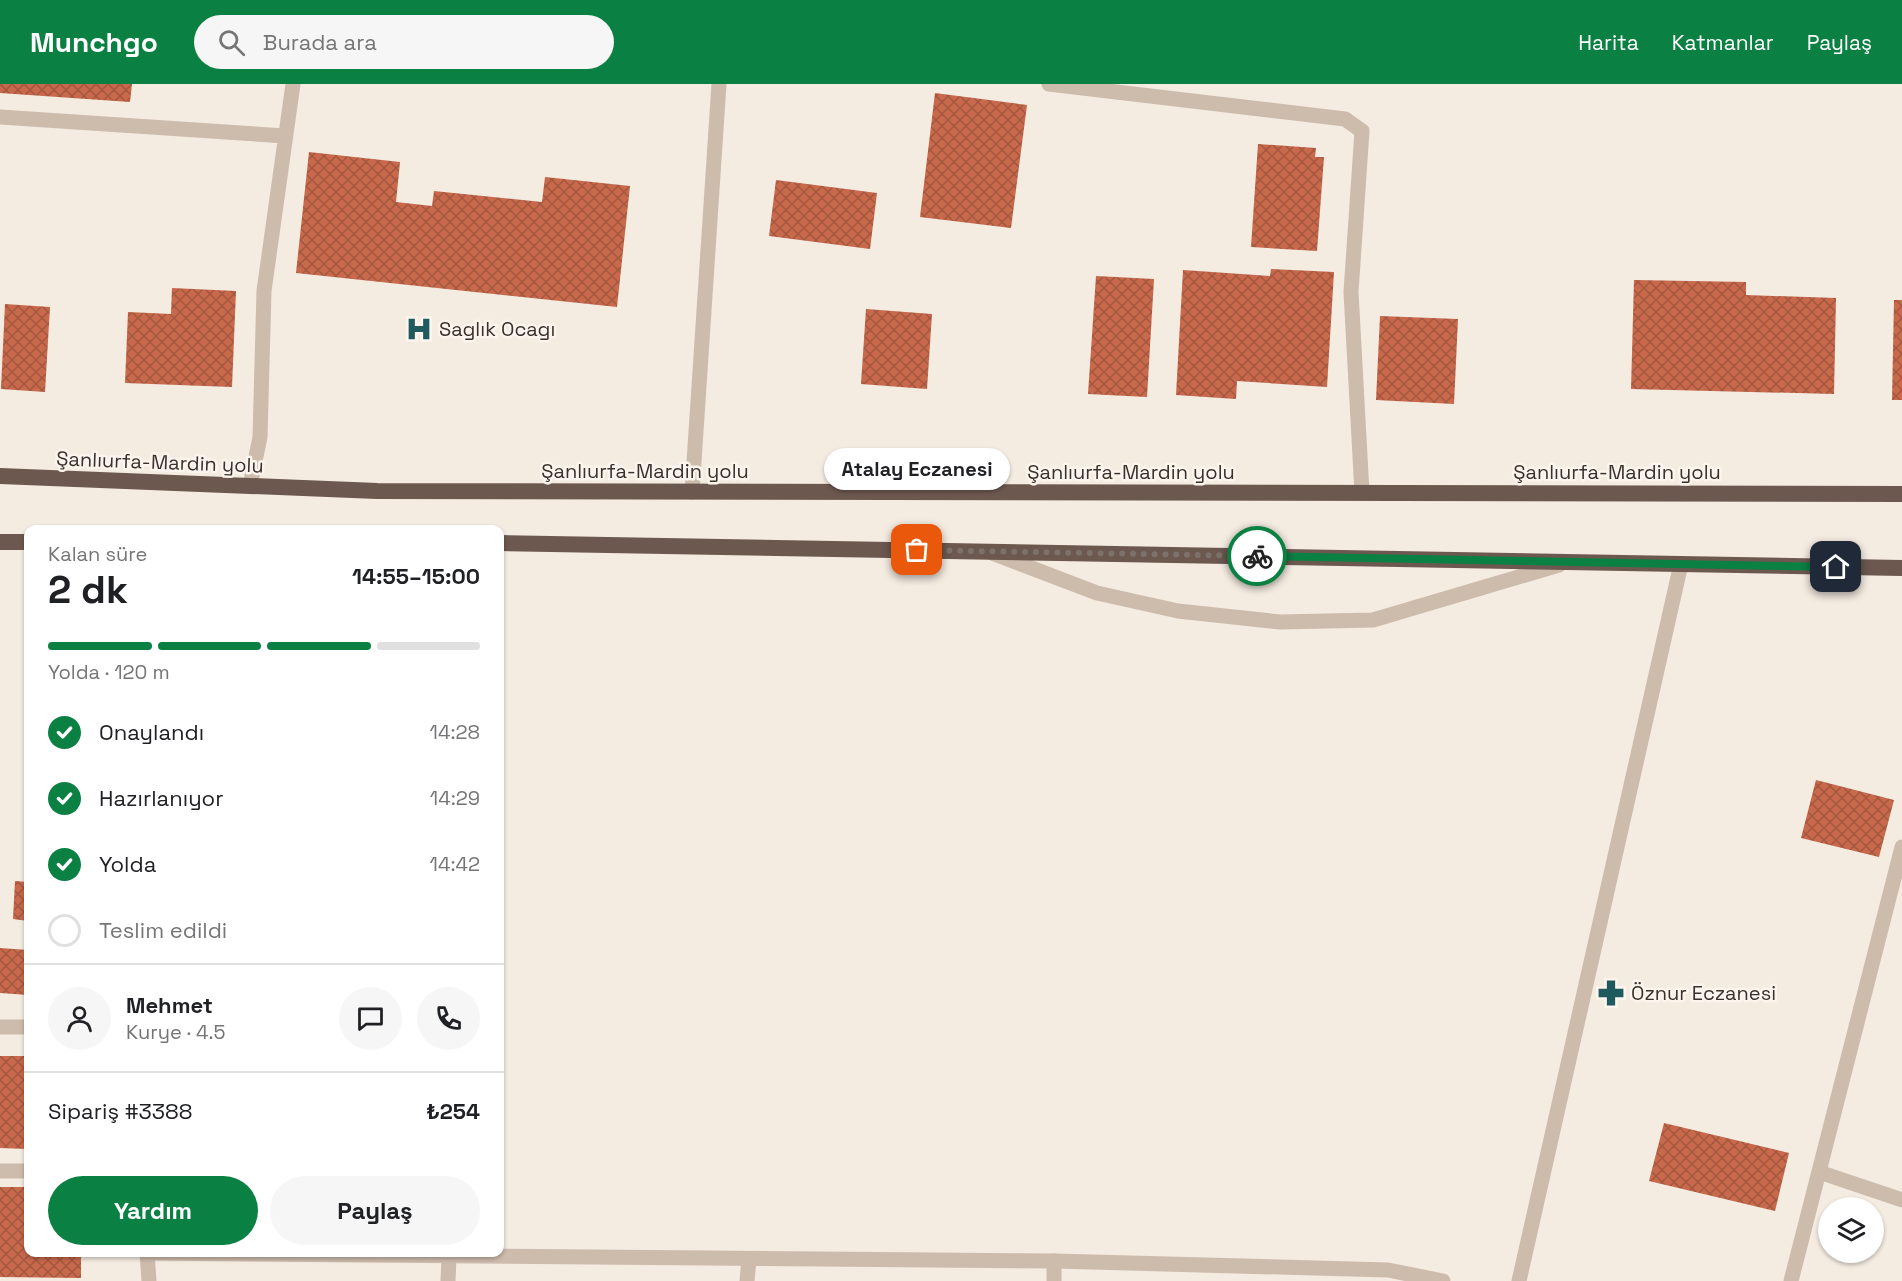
<!DOCTYPE html>
<html lang="tr">
<meta charset="utf-8">
<style>
:root{--surface:#fff;--page:#f6f6f6;--text:#202124;--muted:#757577;--line:#e0e0e0;--accent:#0b8043}
body{margin:0;font-family:"Space Grotesk",sans-serif;background:var(--page);color:var(--text);height:100vh;display:flex;flex-direction:column;font-size:22px;white-space:nowrap}
*{box-sizing:border-box;margin:0}
p{font-size:20px;color:var(--muted)}
.icon{flex:none;width:33px;height:33px;fill:none;stroke:currentColor;stroke-width:2;stroke-linecap:round;stroke-linejoin:round}
.map{position:relative;flex:1;overflow:hidden}
.sheet{position:absolute;left:24px;top:441px;width:480px;height:732px;display:flex;flex-direction:column;background:var(--surface);border-radius:12px;box-shadow:0 2px 4px #0004}
.sheet>*{flex:none}
.controls{position:absolute;left:1818px;top:1113px;display:grid;gap:12px}
.controls a{display:grid;place-items:center;width:66px;height:66px;border-radius:50%;background:var(--surface);box-shadow:0 2px 4px #0004;font-size:30px}
.pin{position:absolute;display:grid;place-items:center;width:51px;height:51px;color:#fff;margin:-26px;border-radius:12px;box-shadow:0 3px 9px #0006}
.courier{position:absolute;display:grid;place-items:center;width:60px;height:60px;margin:-30px;border:4px solid #0b8043;border-radius:50%;background:#fff;color:#222;box-shadow:0 2px 8px #0007}
.bubble{position:absolute;height:42px;border-radius:21px;background:var(--surface);box-shadow:0 2px 4px #0004;font-size:20px;font-weight:700;line-height:42px;text-align:center}
.headline em{font-style:normal;font-weight:700}
.headline div{display:flex;flex-direction:column-reverse}
.headline{display:flex;align-items:center;justify-content:space-between;height:102px;padding:0 24px}
h1{font-size:39px;font-weight:700;line-height:45px}
.bar{display:grid;grid-template-columns:repeat(4,1fr);gap:9px 6px;align-content:center;height:72px;padding:0 24px}
.bar i{height:8px;border-radius:4px;background:var(--line)}
.bar .current{background:var(--accent)}
.bar p{grid-column:span 4}
.line{display:flex;align-items:center;gap:15px;padding:0 24px;border-top:2px solid var(--line)}
.line div{flex:1}
.round{display:grid;place-items:center;flex:none;width:63px;height:63px;border-radius:32px;background:var(--page)}
ol{padding:0 24px;list-style:none}
li{display:flex;align-items:center;gap:18px;height:66px}
li p{margin-inline-start:auto}
li .icon{padding:6px;border-radius:50%;background:var(--accent);color:#fff;stroke-width:4}
li:last-child{color:var(--muted)}
li i{width:33px;height:33px;border:3px solid var(--line);border-radius:50%}
.action{display:flex;gap:12px;margin-top:auto;padding:12px 24px}
.action a{flex:1;height:69px;border-radius:36px;background:var(--accent);color:#fff;font-size:24px;font-weight:700;line-height:69px;text-align:center}
.action a+a{background:var(--page);color:var(--text)}
header{display:flex;align-items:center;gap:36px;box-sizing:border-box;height:84px;padding:0 30px;background:var(--accent);color:#fff}
header strong{font-size:28px}
nav{display:flex;gap:33px;margin-inline-start:auto;font-size:21px}
.search{width:420px;height:54px;background:var(--page);display:flex;align-items:center;gap:15px;box-sizing:border-box;padding:0 21px;border-radius:33px;color:var(--muted);font-size:22px}
.map>svg:first-child{display:block}
.building{fill:url(#building-cross-hatch)}
.lines{fill:none;stroke-linecap:round;stroke-linejoin:round}
.minor{stroke:#cdbbac;stroke-width:15}
.tertiary{stroke:#cdbbac;stroke-width:15}
.trunk{stroke:#6c584f;stroke-width:16}
.done{stroke:#7c716b;stroke-width:6;stroke-dasharray:0 10.8}
.route{stroke:#0b8043;stroke-width:8}
.labels{text-anchor:middle;dominant-baseline:central;stroke-width:5;stroke-linejoin:round;paint-order:stroke}
.poi-label{font-size:20px;fill:#3b302b;stroke:#fbf5ee;text-anchor:start}
.street-label{font-size:20px;fill:#3b302b;stroke:#fbf5ee}
</style>
<header>
<strong>Munchgo</strong>
<div class="search"><svg class="icon" aria-label="search" viewBox="0 0 24 24"><circle cx="10" cy="10" r="6"/><path d="M15 15l6 6"/></svg>Burada ara</div>
<nav><a>Harita</a><a>Katmanlar</a><a>Paylaş</a></nav>
</header>
<div class="map">
<svg width="1902" height="1197" viewBox="0 0 1902 1197">
<defs>
<pattern id="building-cross-hatch" width="8" height="8" patternUnits="userSpaceOnUse" patternTransform="scale(1.5)"><rect width="8" height="8" fill="#c8694b"/><path d="M0 0l8 8M0 8l8-8" fill="none" stroke="#a4573f"/></pattern>
</defs>
<rect width="100%" height="100%" fill="#f4ebe1"/>
<!-- building -->
<path class="building" d="M0,0H132L130,18L0,9Z
M935,9L1027,21L1011,144L920,133Z
M1258,60L1316,64L1315,73H1324L1317,167L1251,163Z
M309,68L400,78L396,118L432,122L434,107L542,118L545,93L630,102L617,223L296,189Z
M776,96L877,109L870,165L769,152Z
M1271,185L1334,188L1327,303L1237,297L1236,315L1176,311L1183,186L1270,192Z
M1096,192L1154,195L1147,313L1088,310Z
M1634,196L1746,198V211L1836,214L1834,310L1631,305Z
M172,204L236,207L232,303L125,299L128,228L171,230Z
M1894,216H1902V316H1892Z
M5,220L50,223L45,308L1,305Z
M866,225L932,230L927,305L861,300Z
M1380,232L1458,235L1454,320L1376,316Z
M1816,696L1894,716L1879,773L1801,754Z
M15,797L28,798V837L13,835Z
M0,864L28,866V911L0,909Z
M0,972H28V1065L0,1064Z
M1664,1039L1789,1069L1775,1127L1649,1097Z
M0,1103H28V1168H81V1194L0,1193Z"/>
<g class="lines">
<!-- minor -->
<path class="minor" d="M1049,0L1345,35L1362,47L1351,208L1362,409
M0,33L285,52
M250,402L260,353L264,207L293,0
M692,408L719,0
M992,469L1097,509L1178,527L1280,538L1373,536L1559,481
M0,943H28
M0,1087H28
M1819,1088L1902,1116
M147,1168L149,1197
M448,1197L449,1173
M747,1197L749,1175
M1054,1197V1177
M1791,1197L1902,763"/>
<!-- tertiary -->
<path class="tertiary" d="M147,1169L1054,1177L1388,1186L1443,1197
M1519,1197L1681,480"/>
<!-- trunk -->
<path class="trunk" d="M0,392L377,407L1902,410
M0,458H28
M500,459L1902,484"/>
</g>
<g class="lines">
<!-- done -->
<path class="done" d="M917,466L1257,472"/>
<!-- route -->
<path class="route" d="M1257,472L1836,483"/>
</g>
<!-- icons -->
<defs>
<g id="hospital-bare" transform="scale(2.07)"><path d="M-5-5h3v3.5h4V-5h3V5h-3V1.5h-4V5h-3Z" fill="#1f5a5e" stroke="#fbf5ee" stroke-width="2.5" paint-order="stroke"/></g>
<g id="pharmacy-bare" transform="scale(2.07)"><path d="M-2-6h4v4h4v4h-4v4h-4v-4h-4v-4h4Z" fill="#1f5a5e" stroke="#fbf5ee" stroke-width="2.5" paint-order="stroke"/></g>
</defs>
<g fill-rule="evenodd">
<use href="#hospital-bare" x="419" y="245"/>
<use href="#pharmacy-bare" x="1611" y="909"/>
</g>
<g class="labels">
<!-- poi labels -->
<g class="poi-label">
<text x="439" y="245">Saglık Ocagı</text>
<text x="1631" y="909">Öznur Eczanesi</text>
</g>
<!-- street labels -->
<g class="street-label">
<text transform="translate(160 378) rotate(2)">Şanlıurfa-Mardin yolu</text>
<text x="645" y="387">Şanlıurfa-Mardin yolu</text>
<text x="1131" y="388">Şanlıurfa-Mardin yolu</text>
<text x="1617" y="388">Şanlıurfa-Mardin yolu</text>
</g>
</g>
</svg>
<div class="controls">
<a><svg class="icon" aria-label="layers" viewBox="0 0 24 24"><path d="M12 4l9 5-9 5-9-5zM3 14l9 5 9-5"/></svg></a>
</div>
<div class="pin" style="left:917px;top:466px;background:#ea580c"><svg class="icon" aria-label="bag" viewBox="0 0 24 24"><path d="M5 8h14l-1 12H6zM9 8a3 3 0 0 1 6 0"/></svg></div>
<div class="pin" style="left:1836px;top:483px;background:#1f2937"><svg class="icon" aria-label="home" viewBox="0 0 24 24"><path d="M3 11l9-7 9 7M6 9v11h12V9"/></svg></div>
<div class="courier" style="left:1257px;top:472px"><svg class="icon" aria-label="bike" viewBox="0 0 24 24"><circle cx="6" cy="16" r="4"/><circle cx="18" cy="16" r="4"/><path d="M6 16l4-8h5l3 8M10 8l3 8H6M13 5h3"/></svg></div>
<div class="bubble" style="left:824px;top:364px;width:186px">Atalay Eczanesi</div>
<section class="sheet">
<div class="headline"><div><h1>2 dk</h1><p>Kalan süre</p></div><em>14:55–15:00</em></div>
<div class="bar"><i class="current"></i><i class="current"></i><i class="current"></i><i></i><p>Yolda · 120 m</p></div>
<ol>
<li><svg class="icon" aria-label="check" viewBox="0 0 24 24"><path d="M5 12l5 5 9-10"/></svg>Onaylandı<p>14:28</p></li>
<li><svg class="icon" aria-label="check" viewBox="0 0 24 24"><path d="M5 12l5 5 9-10"/></svg>Hazırlanıyor<p>14:29</p></li>
<li><svg class="icon" aria-label="check" viewBox="0 0 24 24"><path d="M5 12l5 5 9-10"/></svg>Yolda<p>14:42</p></li>
<li><i></i>Teslim edildi</li>
</ol>
<div class="line" style="height:108px"><a class="round"><svg class="icon" aria-label="person" viewBox="0 0 24 24"><circle cx="12" cy="8" r="4"/><path d="M4 21q1-7 8-7t8 7"/></svg></a><div><b>Mehmet</b><p>Kurye · 4.5</p></div><a class="round"><svg class="icon" aria-label="chat" viewBox="0 0 24 24"><path d="M4 5h16v11H9l-5 4z"/></svg></a><a class="round"><svg class="icon" aria-label="phone" viewBox="0 0 24 24"><path d="M5 4h4l2 5-3 2q2 4 5 5l2-3 5 2v4C11 20 4 13 5 4z"/></svg></a></div>
<div class="line" style="height:78px"><div>Sipariş #3388</div><b>₺254</b></div>
<div class="action"><a>Yardım</a><a>Paylaş</a></div>
</section>
</div>
